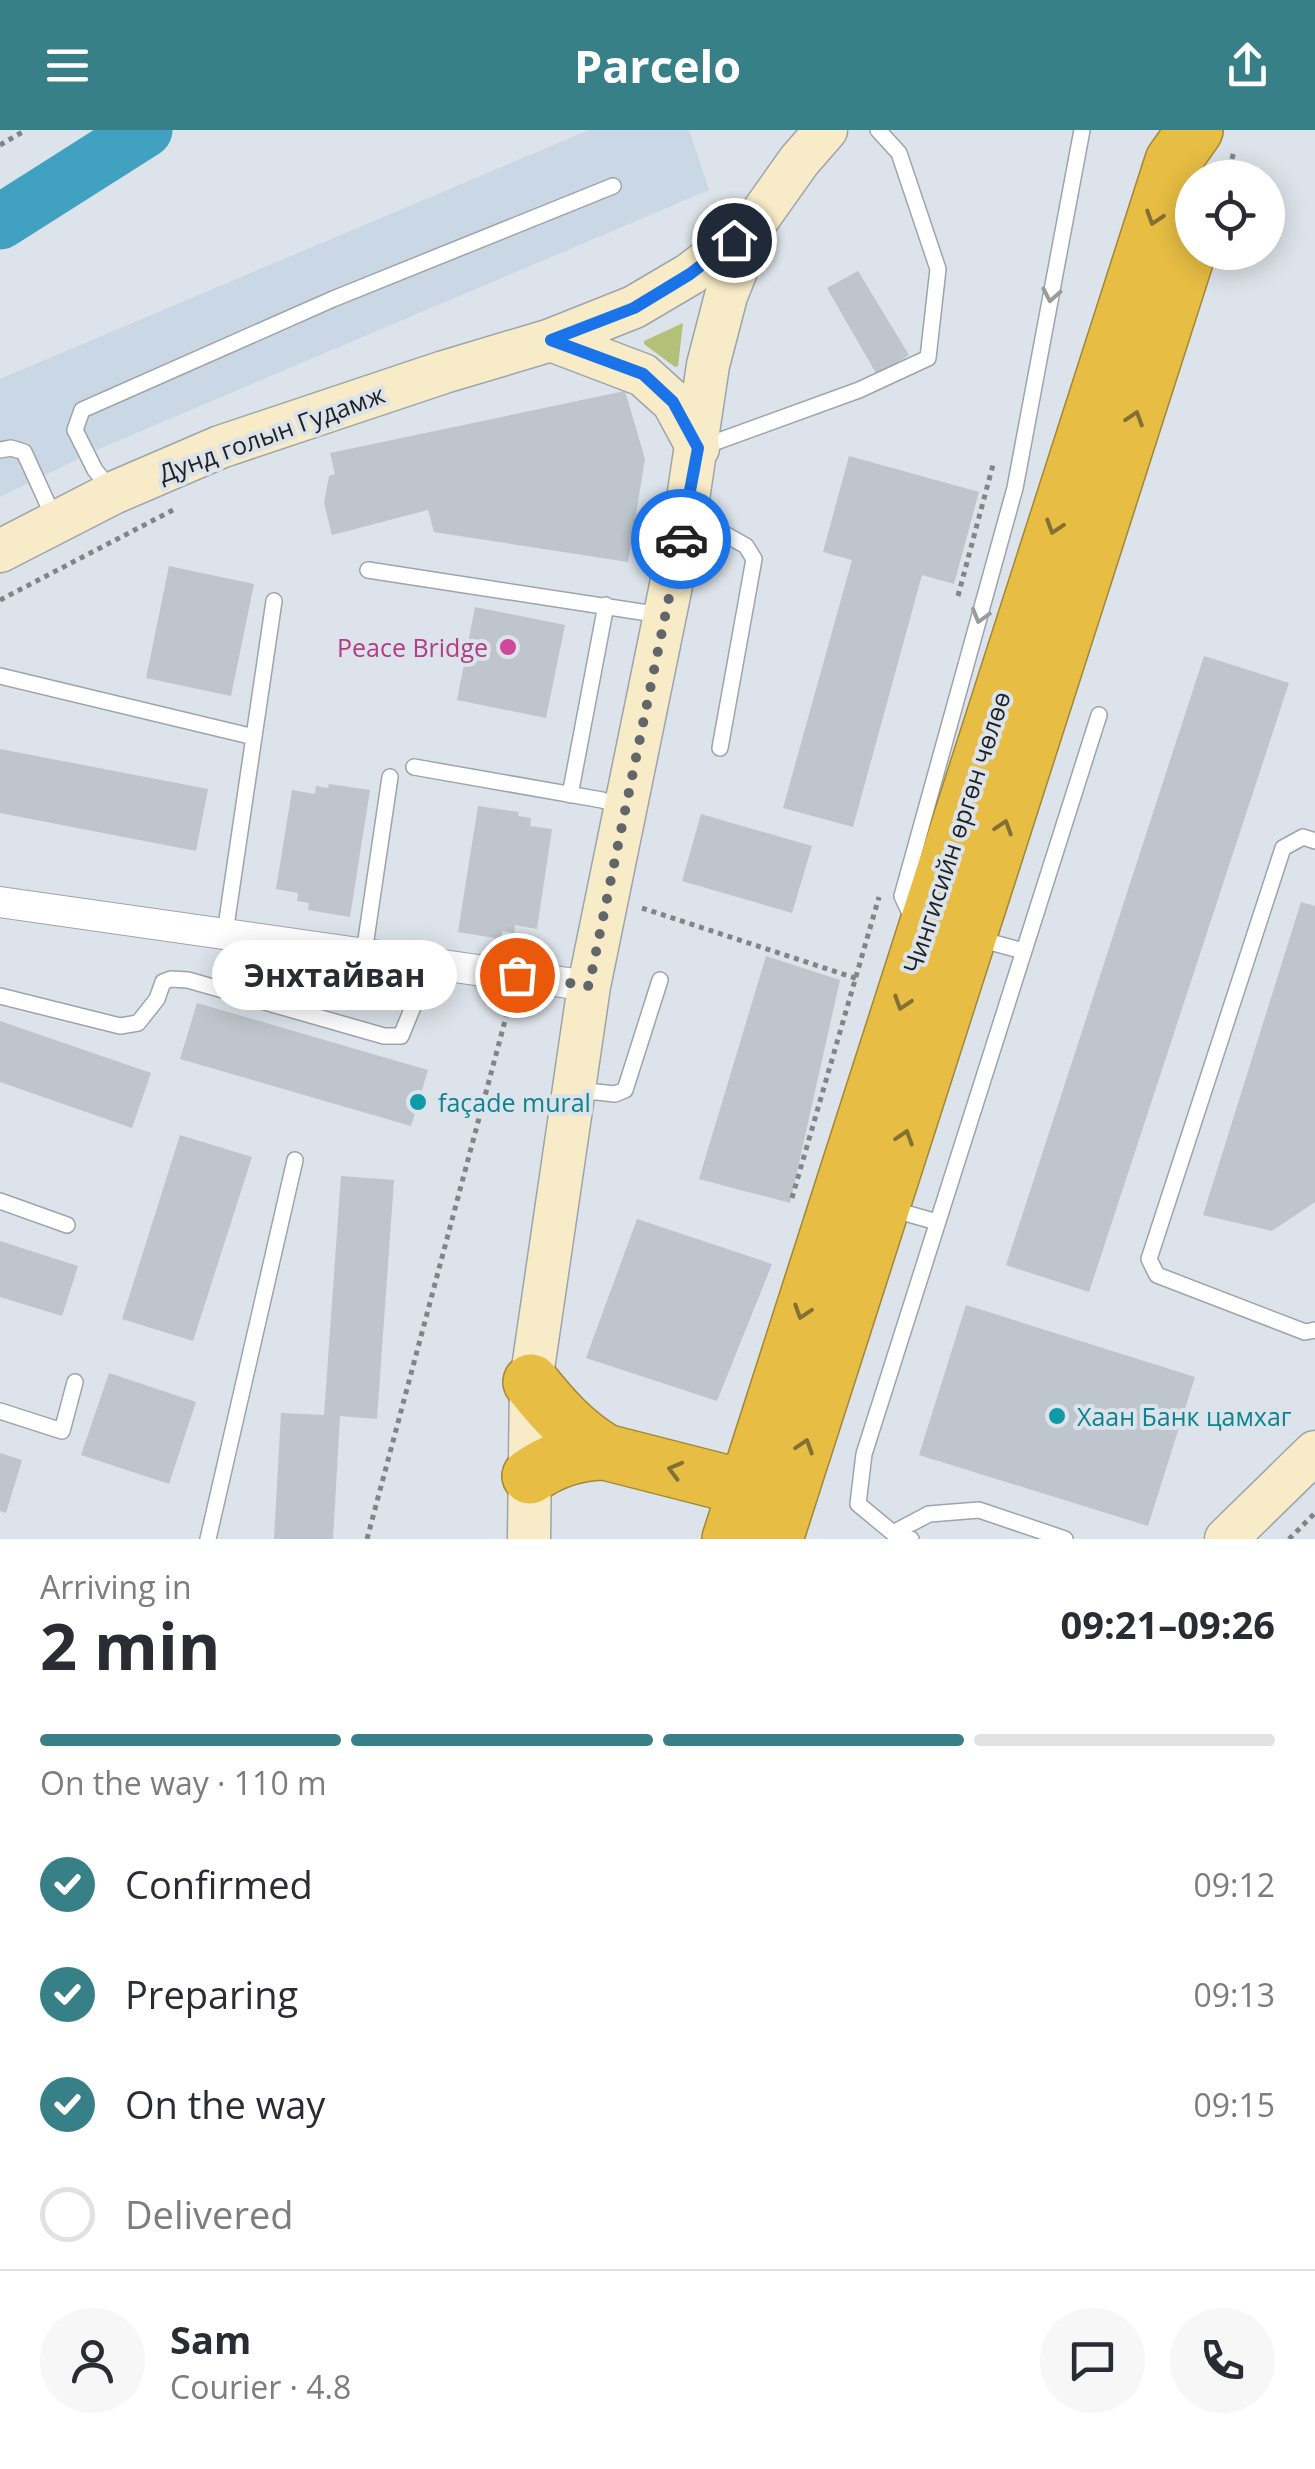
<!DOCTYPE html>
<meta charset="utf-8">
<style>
:root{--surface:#fff;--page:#f7f7f7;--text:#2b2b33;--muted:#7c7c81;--line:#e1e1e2;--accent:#388088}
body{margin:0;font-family:"Open Sans",sans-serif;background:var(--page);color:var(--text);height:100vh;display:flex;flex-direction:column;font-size:38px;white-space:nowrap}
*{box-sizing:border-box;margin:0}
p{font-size:32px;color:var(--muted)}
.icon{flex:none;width:55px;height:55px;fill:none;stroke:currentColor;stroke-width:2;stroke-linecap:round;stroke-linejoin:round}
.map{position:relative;height:1409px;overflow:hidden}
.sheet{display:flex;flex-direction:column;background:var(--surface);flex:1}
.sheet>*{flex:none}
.controls{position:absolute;left:1175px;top:30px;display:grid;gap:20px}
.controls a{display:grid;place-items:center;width:110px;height:110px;border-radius:50%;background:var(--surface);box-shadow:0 5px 25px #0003;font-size:50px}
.pin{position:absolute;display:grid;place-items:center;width:85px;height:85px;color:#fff;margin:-42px;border:5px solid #fff;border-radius:50%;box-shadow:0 2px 10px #0007}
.courier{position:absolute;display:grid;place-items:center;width:100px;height:100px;margin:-50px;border:8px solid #1a73e8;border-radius:50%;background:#fff;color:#222;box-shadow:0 2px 12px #0007}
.bubble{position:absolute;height:70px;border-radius:35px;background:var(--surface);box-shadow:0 5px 25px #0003;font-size:32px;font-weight:700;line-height:70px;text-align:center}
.summary em{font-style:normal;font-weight:700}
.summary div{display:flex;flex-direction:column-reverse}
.summary{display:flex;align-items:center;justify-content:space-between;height:170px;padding:0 40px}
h1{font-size:65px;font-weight:700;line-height:75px}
.bar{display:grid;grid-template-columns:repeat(4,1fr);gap:15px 10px;align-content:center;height:120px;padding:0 40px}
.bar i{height:12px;border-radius:8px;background:var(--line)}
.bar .active{background:var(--accent)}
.bar p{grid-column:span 4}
.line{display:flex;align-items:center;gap:25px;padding:0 40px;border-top:2px solid var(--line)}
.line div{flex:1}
.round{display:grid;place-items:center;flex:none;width:105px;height:105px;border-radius:52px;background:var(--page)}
ol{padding:0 40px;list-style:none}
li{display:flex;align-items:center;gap:30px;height:110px}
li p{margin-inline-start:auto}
li .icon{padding:10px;border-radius:50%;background:var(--accent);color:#fff;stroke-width:4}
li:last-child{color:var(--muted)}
li i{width:55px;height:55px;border:5px solid var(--line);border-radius:50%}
header{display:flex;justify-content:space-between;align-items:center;height:130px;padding:0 40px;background:var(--accent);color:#fff;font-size:45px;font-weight:700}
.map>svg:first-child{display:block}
.built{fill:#cad7e4}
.green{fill:#b4bf78}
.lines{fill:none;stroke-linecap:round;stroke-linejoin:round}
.river{stroke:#41a1c1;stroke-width:55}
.building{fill:#bec5cc}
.lane-casing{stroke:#9da4ab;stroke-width:18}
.street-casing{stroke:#9da4ab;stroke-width:32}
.secondary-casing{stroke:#9da4ab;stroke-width:45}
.highway-casing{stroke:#a18738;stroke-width:58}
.path{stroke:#808589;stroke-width:5;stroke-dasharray:5 5;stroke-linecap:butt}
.lane{stroke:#fff;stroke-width:15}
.street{stroke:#fff;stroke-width:30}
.secondary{stroke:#f8ebc7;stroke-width:42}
.highway{stroke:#e7bd43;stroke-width:55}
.oneway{stroke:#837034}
.oneway2{stroke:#9a9c9c}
.done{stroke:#616669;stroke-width:10;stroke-dasharray:0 18}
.route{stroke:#1a73e8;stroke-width:12}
.hotel-dot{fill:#d1479c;stroke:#dce3ea;stroke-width:4}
.culture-dot{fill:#0f9aa8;stroke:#dce3ea;stroke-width:4}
.labels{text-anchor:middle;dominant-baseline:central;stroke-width:8;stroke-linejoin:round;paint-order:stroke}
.street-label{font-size:25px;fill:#1f2224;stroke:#dce3ea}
.hotel-label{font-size:25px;fill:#b23c85;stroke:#dce3ea;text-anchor:end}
.culture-label{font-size:25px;fill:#0d838f;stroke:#dce3ea;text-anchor:start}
</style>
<header><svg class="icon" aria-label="menu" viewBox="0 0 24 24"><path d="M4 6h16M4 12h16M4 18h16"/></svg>Parcelo<svg class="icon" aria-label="share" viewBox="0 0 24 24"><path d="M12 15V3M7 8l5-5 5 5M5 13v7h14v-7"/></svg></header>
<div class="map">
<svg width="1315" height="1409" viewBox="0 0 1315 1409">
<rect width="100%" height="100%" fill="#dce3ea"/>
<!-- built -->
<path class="built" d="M589,0H689L709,60L94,321L0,367V249Z"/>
<!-- green -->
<path class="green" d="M683,193L678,236L675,237L644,214V211Z"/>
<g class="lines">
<!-- river -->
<path class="river" d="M0,92L145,0"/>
</g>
<!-- building -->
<path class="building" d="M858,141L909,225L877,245L827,158Z
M625,261L645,329L628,432L434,402L428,380L332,405L324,373L329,346L335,344L330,323Z
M849,326L979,362L954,454L922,445L853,697L783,678L852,430L823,422Z
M169,436L254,454L231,566L146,548Z
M475,477L565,495L546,588L457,570Z
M1204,526L1289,553L1089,1162L1006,1135Z
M0,619L208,659L196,721L0,683Z
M329,654L370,660L350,787L308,780L309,773L297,771L298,763L276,759L292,660L315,664L316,656L328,658Z
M478,676L519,682L518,686L531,688L530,696L552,699L537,799L515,795L514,803L502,801L501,809L458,802Z
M701,684L812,716L792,783L682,751Z
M1301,772L1315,776V1072L1272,1101L1203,1085Z
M766,826L840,850L790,1073L699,1049Z
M197,873L428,940L411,996L180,929Z
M0,891L151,943L132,998L0,952Z
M180,1005L252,1027L193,1211L122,1189Z
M341,1046L394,1050L377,1289L340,1286L333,1409H274L281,1283L324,1285Z
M637,1089L772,1134L717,1271L586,1228Z
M0,1111L78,1136L62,1186L0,1167Z
M966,1175L1195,1247L1148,1396L919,1325Z
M109,1243L196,1272L169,1354L81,1325Z
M0,1323L22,1330L6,1383L0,1381Z"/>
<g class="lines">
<!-- lane casing -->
<g class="lane-casing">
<path id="lane" d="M702,317L859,260L928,228L938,139L899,23L878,0
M0,320L11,318L24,322L55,390
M111,360L95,340L75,300L82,280L333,169L613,56
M691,385L746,416L754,429L720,618
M368,440L661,485
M0,546L254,607
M414,637L602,670L622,677
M570,665L606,475
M1315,711L1303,707L1283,718L1149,1129L1157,1145L1305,1202L1315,1200
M914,792L902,766L1015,358L1082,0
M225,803L274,471
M979,809L1023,821
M364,823L390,647
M0,866L120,896L138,893L157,869L163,852L171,849L188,850L384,906H401L431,833
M578,960L615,964L625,960L660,850
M0,1071L67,1095
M891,1079L937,1092
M0,1281L62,1301L75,1252
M893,1403L929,1384L979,1380L1065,1409
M208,1409L295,1030
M911,1409L893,1403L858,1374L864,1324L1099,585"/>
</g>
<!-- street casing -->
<g class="street-casing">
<path id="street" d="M0,772L589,856"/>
</g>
<!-- secondary casing -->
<g class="secondary-casing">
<path id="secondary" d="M551,210L643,245L673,272L698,318
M0,421L113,363L220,317L444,242L551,210L634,177L690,144L751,97
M529,1409L531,1252L589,856L686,382L708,235L726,166L755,93L799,31L826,0
M1226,1409L1315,1322"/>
</g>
<!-- highway casing -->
<g class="highway-casing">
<path id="highway" d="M531,1252C553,1280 574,1303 605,1322
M530,1346C553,1330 577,1322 605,1322L746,1358
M730,1409L1173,31L1195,0
M775,1409L1192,109"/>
</g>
<!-- path -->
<path class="path" d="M0,15L26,0
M1226,48L1234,22
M958,466L994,331
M0,470L175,379
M642,778L858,849
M792,1068L879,767
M367,1409L510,872
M1289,1409L1315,1383"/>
<!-- lane -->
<use href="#lane" class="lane"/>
<!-- street -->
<use href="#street" class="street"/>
<!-- secondary -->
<use href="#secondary" class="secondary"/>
<!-- highway -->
<use href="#highway" class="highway"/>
</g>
<!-- one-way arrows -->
<defs><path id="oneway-chevron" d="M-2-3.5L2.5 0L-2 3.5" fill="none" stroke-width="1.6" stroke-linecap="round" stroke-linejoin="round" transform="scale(2.5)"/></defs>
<g class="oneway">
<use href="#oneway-chevron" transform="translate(1154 88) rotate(108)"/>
<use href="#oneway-chevron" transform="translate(1135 288) rotate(-72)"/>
<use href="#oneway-chevron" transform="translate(1054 397) rotate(108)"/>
<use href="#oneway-chevron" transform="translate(1004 697) rotate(-72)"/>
<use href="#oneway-chevron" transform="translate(902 873) rotate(108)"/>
<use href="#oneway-chevron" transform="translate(905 1007) rotate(-72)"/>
<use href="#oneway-chevron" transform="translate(802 1182) rotate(108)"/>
<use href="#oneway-chevron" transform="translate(805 1316) rotate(-72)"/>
<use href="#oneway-chevron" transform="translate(675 1340) rotate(-165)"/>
</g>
<g class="oneway2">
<use href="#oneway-chevron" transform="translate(1051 165) rotate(101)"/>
<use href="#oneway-chevron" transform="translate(980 486) rotate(106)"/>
</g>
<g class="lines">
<!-- done -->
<path class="done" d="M517,845L589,856L681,409"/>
<!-- route -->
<path class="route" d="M681,409L698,318L673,272L643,244L551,210L634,178L690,144L734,110"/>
</g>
<!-- markers -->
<circle class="hotel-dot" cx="508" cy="517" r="10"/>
<g class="culture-dot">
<circle cx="418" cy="972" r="10"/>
<circle cx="1057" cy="1286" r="10"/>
</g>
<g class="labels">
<!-- street labels -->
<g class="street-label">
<text transform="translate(271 303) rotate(-20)">Дунд голын Гудамж</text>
<text transform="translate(956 702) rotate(-72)">Чингисийн өргөн чөлөө</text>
</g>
<!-- hotel labels -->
<g class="hotel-label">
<text x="488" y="517">Peace Bridge</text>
</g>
<!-- culture labels -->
<g class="culture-label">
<text x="438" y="972">façade mural</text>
<text x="1077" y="1286">Хаан Банк цамхаг</text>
</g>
</g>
</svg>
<div class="controls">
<a><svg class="icon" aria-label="locate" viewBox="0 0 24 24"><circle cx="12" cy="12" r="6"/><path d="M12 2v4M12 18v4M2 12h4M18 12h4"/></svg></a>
</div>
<div class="pin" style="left:517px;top:845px;background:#ea580c"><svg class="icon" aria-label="bag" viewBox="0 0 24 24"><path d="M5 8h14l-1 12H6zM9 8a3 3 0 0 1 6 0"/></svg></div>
<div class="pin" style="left:734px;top:110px;background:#1f2937"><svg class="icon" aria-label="home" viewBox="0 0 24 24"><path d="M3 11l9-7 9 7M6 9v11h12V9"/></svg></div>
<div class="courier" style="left:681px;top:409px"><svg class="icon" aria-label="car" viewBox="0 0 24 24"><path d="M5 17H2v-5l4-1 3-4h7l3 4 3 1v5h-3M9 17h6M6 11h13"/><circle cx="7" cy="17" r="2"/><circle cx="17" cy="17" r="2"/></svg></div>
<div class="bubble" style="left:212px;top:810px;width:245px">Энхтайван</div>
</div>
<section class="sheet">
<div class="summary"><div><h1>2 min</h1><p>Arriving in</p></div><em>09:21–09:26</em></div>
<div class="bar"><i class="active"></i><i class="active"></i><i class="active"></i><i></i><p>On the way · 110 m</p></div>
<ol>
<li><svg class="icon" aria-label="check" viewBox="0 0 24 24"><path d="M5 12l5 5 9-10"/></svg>Confirmed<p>09:12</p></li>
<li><svg class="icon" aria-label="check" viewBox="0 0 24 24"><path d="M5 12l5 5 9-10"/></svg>Preparing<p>09:13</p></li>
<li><svg class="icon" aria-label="check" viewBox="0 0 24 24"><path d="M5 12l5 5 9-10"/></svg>On the way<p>09:15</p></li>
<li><i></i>Delivered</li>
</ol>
<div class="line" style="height:180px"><a class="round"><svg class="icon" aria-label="person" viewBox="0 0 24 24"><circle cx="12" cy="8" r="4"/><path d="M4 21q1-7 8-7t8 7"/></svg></a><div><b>Sam</b><p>Courier · 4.8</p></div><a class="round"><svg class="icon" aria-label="chat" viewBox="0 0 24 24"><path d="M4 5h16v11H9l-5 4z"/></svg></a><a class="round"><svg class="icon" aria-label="phone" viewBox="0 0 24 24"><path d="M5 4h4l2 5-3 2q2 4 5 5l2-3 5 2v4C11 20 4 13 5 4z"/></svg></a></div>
</section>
